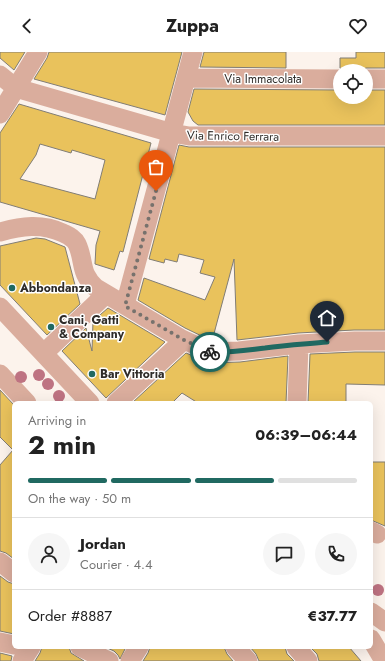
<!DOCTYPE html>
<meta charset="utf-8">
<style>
:root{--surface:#fff;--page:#f6f6f6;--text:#222;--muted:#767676;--line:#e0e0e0;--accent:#206961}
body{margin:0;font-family:Jost,sans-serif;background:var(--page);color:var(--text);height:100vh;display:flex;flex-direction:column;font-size:15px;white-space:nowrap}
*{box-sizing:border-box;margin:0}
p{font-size:13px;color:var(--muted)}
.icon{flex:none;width:22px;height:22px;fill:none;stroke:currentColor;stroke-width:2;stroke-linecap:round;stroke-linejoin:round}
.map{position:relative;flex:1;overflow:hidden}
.panel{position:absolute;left:12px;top:349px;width:361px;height:248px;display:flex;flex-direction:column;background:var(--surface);border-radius:6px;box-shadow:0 4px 16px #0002}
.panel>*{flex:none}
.tools{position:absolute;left:333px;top:12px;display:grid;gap:8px}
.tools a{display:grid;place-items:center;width:40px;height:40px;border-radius:50%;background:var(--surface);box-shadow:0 4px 16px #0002;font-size:20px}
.pin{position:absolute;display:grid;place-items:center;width:34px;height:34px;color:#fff;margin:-41px -17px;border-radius:50% 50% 50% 0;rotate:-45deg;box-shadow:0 0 4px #0007}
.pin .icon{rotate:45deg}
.courier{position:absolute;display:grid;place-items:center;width:40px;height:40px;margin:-20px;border:3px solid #206961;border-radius:50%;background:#fff;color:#222;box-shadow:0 1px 5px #0007}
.headline em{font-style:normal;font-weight:700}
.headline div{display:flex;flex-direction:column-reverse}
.headline{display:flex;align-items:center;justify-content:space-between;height:68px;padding:0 16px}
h1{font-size:26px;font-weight:700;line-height:30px}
.bar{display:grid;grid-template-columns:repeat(4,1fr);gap:6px 4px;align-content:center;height:48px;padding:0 16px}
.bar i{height:5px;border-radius:3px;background:var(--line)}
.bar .on{background:var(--accent)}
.bar p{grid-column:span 4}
.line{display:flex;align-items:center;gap:10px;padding:0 16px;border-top:1px solid var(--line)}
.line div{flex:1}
.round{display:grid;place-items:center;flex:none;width:42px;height:42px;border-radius:21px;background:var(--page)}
header{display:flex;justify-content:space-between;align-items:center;height:52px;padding:0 16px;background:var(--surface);font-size:18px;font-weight:700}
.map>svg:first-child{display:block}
.building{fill:#e9c25c;stroke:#817d75;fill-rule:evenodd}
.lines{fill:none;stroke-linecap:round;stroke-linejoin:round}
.minor{stroke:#daad9d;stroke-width:19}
.tree{fill:#be7382}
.done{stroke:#77726d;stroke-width:4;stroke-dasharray:0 7.2}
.route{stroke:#206961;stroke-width:5}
.poi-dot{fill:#206961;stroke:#fff;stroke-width:1.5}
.labels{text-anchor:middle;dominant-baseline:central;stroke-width:3;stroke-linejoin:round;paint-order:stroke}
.street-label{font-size:12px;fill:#2f2c29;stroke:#fff}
.poi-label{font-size:12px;font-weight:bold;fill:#2f2c29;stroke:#fff;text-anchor:start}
</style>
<header><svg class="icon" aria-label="back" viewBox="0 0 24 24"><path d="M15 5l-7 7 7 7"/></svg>Zuppa<svg class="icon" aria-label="heart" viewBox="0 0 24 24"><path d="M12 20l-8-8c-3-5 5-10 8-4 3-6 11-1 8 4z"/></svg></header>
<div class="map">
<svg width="385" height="609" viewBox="0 0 385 609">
<rect width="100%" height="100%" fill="#fcf3ec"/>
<!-- building -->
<path class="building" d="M0,0H25L14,18L0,6Z
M49,0H182L165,63L34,27L47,6Z
M204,0H286V16L200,15Z
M356,0H385V16H366L359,19H347L340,16V6H356Z
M194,37L340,38V45H366V38H385V73H198L193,69L188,60Z
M19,52L151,91L123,200L120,199L114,218L95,212L96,193L100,179L0,150V81ZM40,92L71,101L72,98L105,108L95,147L20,127L36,103Z
M179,93L189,95H385V278H354L298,281L237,288L234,207L212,289L185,276L138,248L144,226L205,248L215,225L200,221L204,208L179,202L177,210L165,207L164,211L149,207Z
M36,186L45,187L65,195L80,252L47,283L0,233V194Z
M108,256L165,290L106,346L62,299L86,276L92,299L93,269Z
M355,300H385V333L346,332V351H308L310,302Z
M186,301L210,311L240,310L288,304L286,351H198L182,341L172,351H132Z
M0,338L14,353V507L6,501L0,499V413L13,398L0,385Z
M371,410H385V474L371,468Z
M0,524L8,530L14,532V582L0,579Z
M42,595H69L71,601L84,609H35L40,601Z
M105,595H126L120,607L118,603L114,599Z
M150,595H224L227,602L233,609H143L148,601Z
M250,595H285L287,602L294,609H259L256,602Z
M310,595H349L361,609H319L317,602Z
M0,601L12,604L11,609H0Z"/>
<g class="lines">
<!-- minor -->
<path class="minor" d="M0,23L16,36L172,81L189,84H385
M186,26L340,27
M366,27H385
M0,62L38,0
M0,180C21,174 42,171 63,181C69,184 74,186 77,192C85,209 79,221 96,236L180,286L210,300L239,299L299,292L355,289H385
M125,253L193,0
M0,255L90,351
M44,301L105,243
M0,322L27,351
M116,351L184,288
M297,351L299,292
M371,479L377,482
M0,510L14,521
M371,560L385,570
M371,587L384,609
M0,590L14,593
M80,595L109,609
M235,595L248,609
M296,595L308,609
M22,609L31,595
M130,609L139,595"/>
</g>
<!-- trees -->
<g class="tree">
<circle cx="39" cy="323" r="6"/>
<circle cx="21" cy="325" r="6"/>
<circle cx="48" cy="332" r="6"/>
<circle cx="59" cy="344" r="6"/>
<circle cx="378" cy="538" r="6"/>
</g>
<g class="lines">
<!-- done -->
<path class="done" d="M156,139L125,254L184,288L210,300"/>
<!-- route -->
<path class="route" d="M210,300C228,301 247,298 265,296C286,293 306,292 327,290"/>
</g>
<!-- markers -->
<g class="poi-dot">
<circle cx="12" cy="236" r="4"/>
<circle cx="51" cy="275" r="4"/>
<circle cx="92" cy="322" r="4"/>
</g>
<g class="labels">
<!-- street labels -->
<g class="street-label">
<text x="263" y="27">Via Immacolata</text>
<text transform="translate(233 84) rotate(1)">Via Enrico Ferrara</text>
</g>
<!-- poi labels -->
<g class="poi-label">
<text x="20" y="236">Abbondanza</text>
<text x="59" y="268">Cani, Gatti<tspan x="59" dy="14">&amp; Company</tspan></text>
<text x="100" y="322">Bar Vittoria</text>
</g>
</g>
</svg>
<div class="tools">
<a><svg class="icon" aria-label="locate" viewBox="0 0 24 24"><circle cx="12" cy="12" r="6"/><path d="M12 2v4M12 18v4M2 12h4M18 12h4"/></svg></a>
</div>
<div class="pin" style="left:156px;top:139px;background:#ea580c"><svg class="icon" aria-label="bag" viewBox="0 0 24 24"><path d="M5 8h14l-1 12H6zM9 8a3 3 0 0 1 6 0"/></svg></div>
<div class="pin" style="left:327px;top:290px;background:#1f2937"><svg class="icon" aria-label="home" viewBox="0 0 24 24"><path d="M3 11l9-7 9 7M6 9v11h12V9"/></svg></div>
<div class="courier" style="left:210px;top:300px"><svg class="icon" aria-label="bike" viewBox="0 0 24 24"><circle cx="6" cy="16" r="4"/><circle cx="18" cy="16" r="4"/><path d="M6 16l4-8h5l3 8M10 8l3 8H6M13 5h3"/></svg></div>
<section class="panel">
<div class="headline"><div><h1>2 min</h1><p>Arriving in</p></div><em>06:39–06:44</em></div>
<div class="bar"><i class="on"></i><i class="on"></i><i class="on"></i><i></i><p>On the way · 50 m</p></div>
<div class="line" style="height:72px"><a class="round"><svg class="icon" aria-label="person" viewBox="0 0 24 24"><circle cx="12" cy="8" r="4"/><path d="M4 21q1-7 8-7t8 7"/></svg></a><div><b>Jordan</b><p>Courier · 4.4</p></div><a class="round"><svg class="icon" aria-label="chat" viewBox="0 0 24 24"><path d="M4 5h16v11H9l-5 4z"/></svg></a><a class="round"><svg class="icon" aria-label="phone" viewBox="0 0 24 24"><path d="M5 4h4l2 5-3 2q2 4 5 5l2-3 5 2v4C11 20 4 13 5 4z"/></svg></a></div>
<div class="line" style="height:52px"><div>Order #8887</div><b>€37.77</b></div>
</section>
</div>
